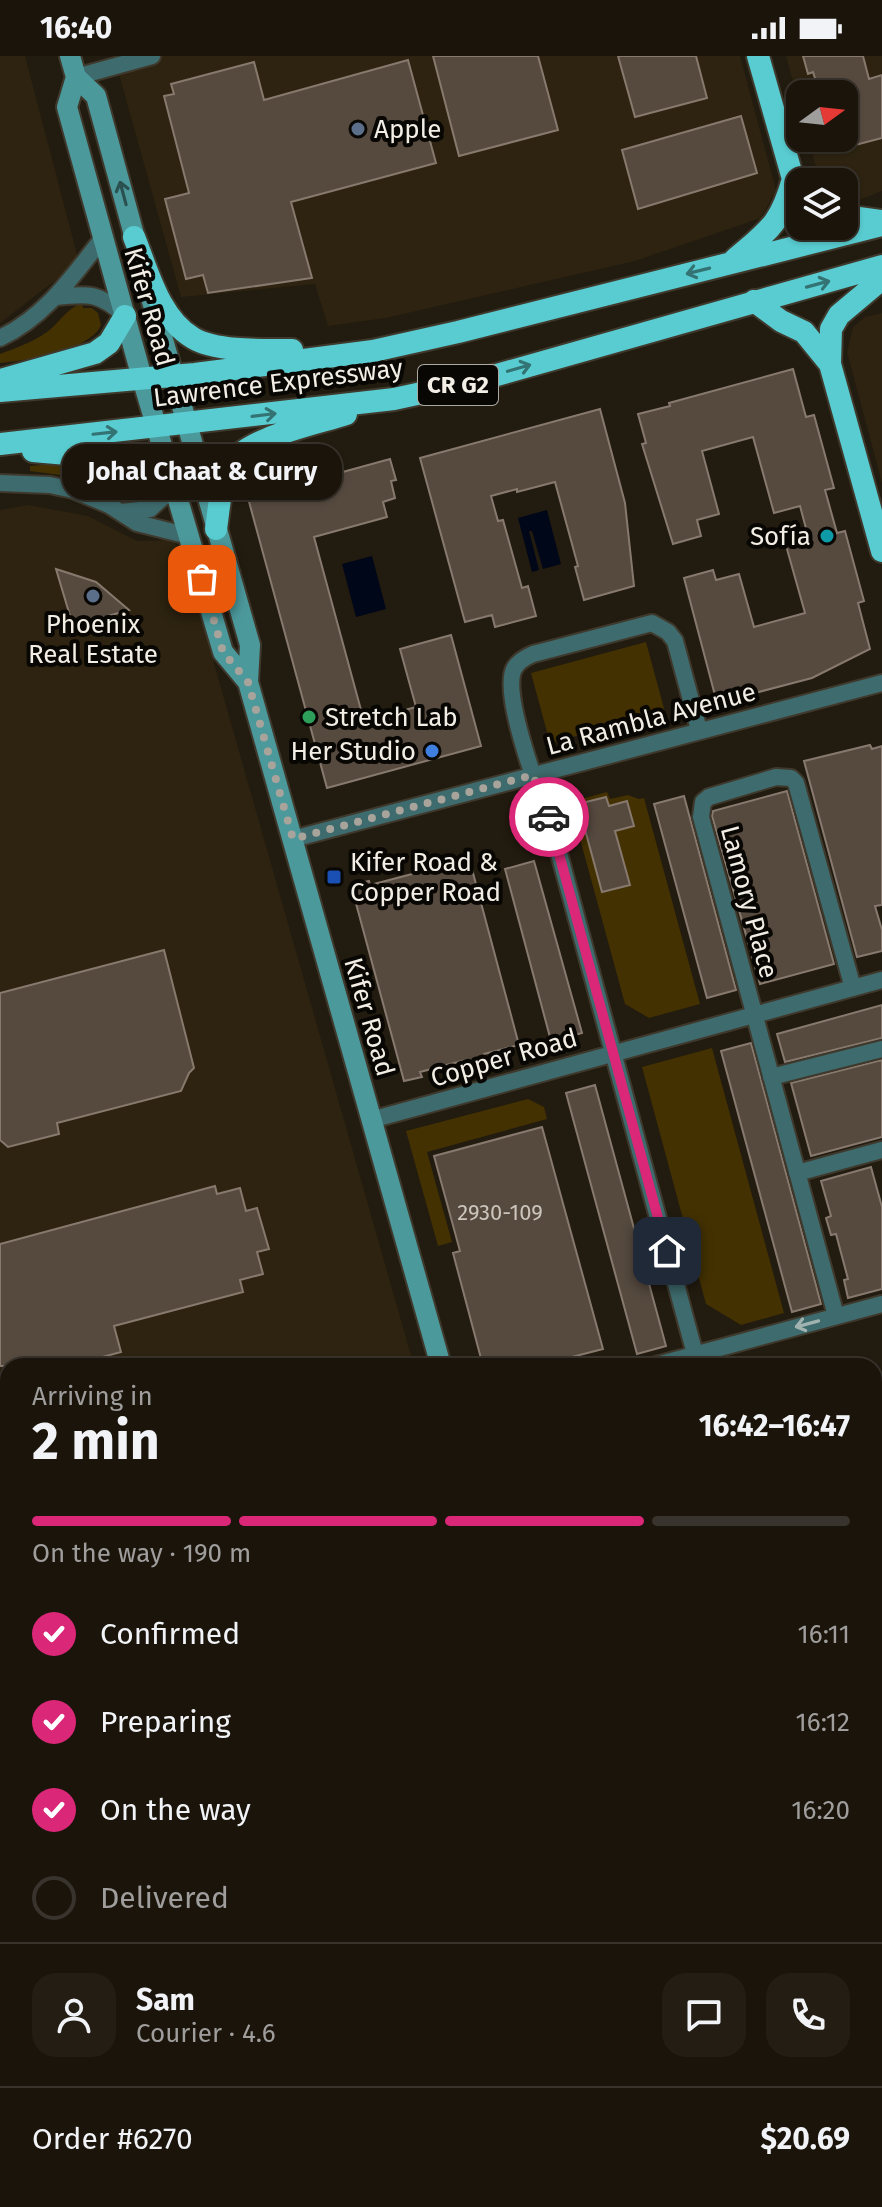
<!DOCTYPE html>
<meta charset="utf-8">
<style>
:root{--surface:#1a140b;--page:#231d14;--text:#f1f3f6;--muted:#9f9e9d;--line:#38332c;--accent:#db2777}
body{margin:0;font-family:"Fira Sans",sans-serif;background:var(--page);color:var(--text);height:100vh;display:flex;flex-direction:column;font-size:30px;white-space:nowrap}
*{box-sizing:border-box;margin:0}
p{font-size:26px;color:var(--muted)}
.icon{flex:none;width:44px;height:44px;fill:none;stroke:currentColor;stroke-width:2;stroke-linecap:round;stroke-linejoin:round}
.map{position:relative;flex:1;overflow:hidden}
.sheet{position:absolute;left:0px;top:1302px;width:882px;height:850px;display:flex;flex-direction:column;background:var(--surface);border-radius:24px 24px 0 0;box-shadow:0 2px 6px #0004,0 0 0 2px var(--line)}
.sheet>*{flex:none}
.needle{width:52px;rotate:75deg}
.tools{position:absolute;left:786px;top:24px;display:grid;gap:16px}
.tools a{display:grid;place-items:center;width:72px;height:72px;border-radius:16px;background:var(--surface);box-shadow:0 2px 6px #0004,0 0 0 2px var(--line);font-size:40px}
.pin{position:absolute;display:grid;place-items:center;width:68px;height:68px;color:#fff;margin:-34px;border-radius:16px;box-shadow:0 4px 12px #0006}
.courier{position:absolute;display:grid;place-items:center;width:80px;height:80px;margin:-40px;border:6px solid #db2777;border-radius:50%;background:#fff;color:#222;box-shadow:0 2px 10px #0007}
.bubble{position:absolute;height:56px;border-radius:24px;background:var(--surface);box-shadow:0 2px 6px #0004,0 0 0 2px var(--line);font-size:26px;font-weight:700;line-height:56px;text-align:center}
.summary em{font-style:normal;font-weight:700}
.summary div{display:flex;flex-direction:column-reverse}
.summary{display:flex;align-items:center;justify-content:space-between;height:136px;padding:0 32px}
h1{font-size:52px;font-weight:700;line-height:60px}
.bar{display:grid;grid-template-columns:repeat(4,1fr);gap:12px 8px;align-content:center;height:96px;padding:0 32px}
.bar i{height:10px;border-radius:6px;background:var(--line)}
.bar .on{background:var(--accent)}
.bar p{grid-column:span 4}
.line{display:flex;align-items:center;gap:20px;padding:0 32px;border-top:2px solid var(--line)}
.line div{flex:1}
.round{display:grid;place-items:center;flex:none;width:84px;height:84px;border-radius:24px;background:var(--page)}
ol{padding:0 32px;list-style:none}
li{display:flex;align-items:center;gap:24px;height:88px}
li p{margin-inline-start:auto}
li .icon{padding:8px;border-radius:50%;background:var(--accent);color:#fff;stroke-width:4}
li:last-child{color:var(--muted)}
li i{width:44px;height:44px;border:4px solid var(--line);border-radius:50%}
.status{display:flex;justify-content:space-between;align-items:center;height:56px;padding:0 40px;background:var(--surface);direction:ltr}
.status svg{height:22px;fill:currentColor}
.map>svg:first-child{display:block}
.built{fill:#2d2310}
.green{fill:#433102}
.water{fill:#000718}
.building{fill:#564a3f;stroke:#87796d;stroke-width:2}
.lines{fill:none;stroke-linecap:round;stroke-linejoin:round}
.minor-casing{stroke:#3f392d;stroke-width:20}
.tertiary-casing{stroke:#3f392d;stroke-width:24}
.secondary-casing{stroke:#3f392d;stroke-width:24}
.trunk-casing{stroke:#3f392d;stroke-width:26}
.minor{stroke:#3e6b6d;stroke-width:16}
.tertiary{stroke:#3e6b6d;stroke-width:20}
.secondary{stroke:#4c999c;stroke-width:20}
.trunk{stroke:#58ccd0;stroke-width:22}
.oneway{stroke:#2a5050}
.oneway2{stroke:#347374}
.oneway3{stroke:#a1b3b0}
.done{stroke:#a9a49b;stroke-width:8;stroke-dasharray:0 14.4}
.route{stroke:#db2777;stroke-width:10}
.service-dot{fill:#5c6f8a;stroke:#090703;stroke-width:3}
.culture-dot{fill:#0f9aa8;stroke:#090703;stroke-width:3}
.leisure-dot{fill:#2e9e5b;stroke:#090703;stroke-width:3}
.shop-dot{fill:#3f7fe0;stroke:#090703;stroke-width:3}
.transit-dot{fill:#1a4fb4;stroke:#090703;stroke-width:3}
.labels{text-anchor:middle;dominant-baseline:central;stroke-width:8;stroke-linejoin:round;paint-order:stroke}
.number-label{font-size:22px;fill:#cbc5bc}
.shield{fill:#090703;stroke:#aca9a2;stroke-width:2}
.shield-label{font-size:24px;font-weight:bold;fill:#f2eee6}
.poi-label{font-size:26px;fill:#f2eee6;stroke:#090703;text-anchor:start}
.street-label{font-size:26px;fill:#f2eee6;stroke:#090703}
</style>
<div class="status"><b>16:40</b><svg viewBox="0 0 49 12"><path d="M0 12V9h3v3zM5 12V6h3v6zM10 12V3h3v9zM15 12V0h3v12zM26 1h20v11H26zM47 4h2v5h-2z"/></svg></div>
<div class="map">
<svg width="882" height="2151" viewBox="0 0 882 2151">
<rect width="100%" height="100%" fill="#221b0f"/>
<!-- built -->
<path class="built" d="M0,0H25L79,206L0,267Z
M114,0H740L776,134L761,162L635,205L386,262L328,270L315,228L181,241Z
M786,0H882V135L854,146H844V126H820L808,82H844V38H800V51Z
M882,257V427L847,296L853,271L865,261Z
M28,449L88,460L137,485L168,484L175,487L184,502L414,1310H8V2144H11L0,2147V454Z
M882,1708V1951L874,1953V1710Z"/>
<!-- green -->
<path class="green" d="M82,247L83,252H92L98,257L101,269C91,294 25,305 0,307V298C16,292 33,286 47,276C59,267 67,252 82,247Z
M65,407L118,411L151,423L153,429L146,436L137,440L75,421L30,415V410Z
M646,586L665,656L550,687L531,617Z
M607,736L610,743L628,739L639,743L644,742L700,948L649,962L625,948L570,746Z
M712,992L784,1257L741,1269L706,1248L642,1011Z
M528,1043L544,1051L547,1063L427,1096L452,1186L438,1190L406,1075Z"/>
<!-- water -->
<path class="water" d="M547,454L561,508L543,513L532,475H529L539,514L532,516L518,462Z
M372,500L386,553L356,561L342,508Z"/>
<!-- building -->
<path class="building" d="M433,0H538L558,74L459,100Z
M618,0H696L707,42L635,61Z
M803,0H863L869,23L882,19V82L844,92V38H820L813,16L808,18Z
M408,4L436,107L291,146L312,222L208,237L203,219L186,223L165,143L189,137L164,40L174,38L171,28L254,6L264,44Z
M741,60L757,117L638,153L622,94Z
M793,313L806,361L814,359L834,432L825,434L837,477L845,475L864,545L858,547L870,593L812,622L717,647L684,522L713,514L716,524L739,518L754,571L805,557L785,486L808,480L800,450L774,457L753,381L702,395L719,458L697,464L701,480L673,488L642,388L646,387L638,358L670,350L669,347Z
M600,353L625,447L634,530L584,544L575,511L578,510L555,426L517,436V433L491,440L498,465L503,464L522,532L528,530L536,560L495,571L492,559L465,566L420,402Z
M390,403L396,424L391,425L395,442L383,446L387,461L314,481L364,665L416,651L400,593L451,579L481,690L327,732L248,442Z
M56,513L96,526L129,554L73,570Z
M870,689L872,693L882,690V849L875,850L882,874V895L857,901L804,705Z
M787,735L834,908L760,928L712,760L713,755Z
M684,740L736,934L707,942L654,748Z
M606,741L609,750L627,745L634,770L615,775L630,829L602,836L578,748Z
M469,802L519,989L484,998L485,1003L468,1008L466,1004L420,1016L422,1021L404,1025L351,829L369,825L370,829L416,817L415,812L432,807L433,812Z
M534,805L582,977L551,985L505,813Z
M164,894L194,1012L189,1017L181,1035L57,1067L59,1078L8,1091L0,1084V937Z
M882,949V982L785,1006L777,978Z
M751,987L821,1248L792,1256L721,995Z
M882,1004V1081L811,1100L791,1027Z
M595,1029L666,1290L637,1298L566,1037Z
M542,1071L603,1293L568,1302L569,1307L558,1310H483L453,1197L460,1195L434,1100Z
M871,1111L882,1151V1233L848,1242L844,1224L848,1223L836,1178L831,1179L826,1162L831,1160L821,1125Z
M215,1130L217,1138L240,1132L246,1155L257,1152L269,1193L257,1196L263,1218L240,1224L243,1236L114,1270L121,1296L69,1310H0V1188Z"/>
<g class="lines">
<!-- minor casing -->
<g class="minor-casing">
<path id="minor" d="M76,21L152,0
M56,241C88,237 101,237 125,260
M0,282C45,261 72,221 102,183
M0,427L50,429L73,434L109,449L137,467L189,480
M120,456L150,453L175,430
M293,783L882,627
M771,1021L882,993
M371,1064L882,924
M797,1117L882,1094
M836,1260L701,761L703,746L709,741L776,721L791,722L796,727L853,932
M695,1298L548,757C536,731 502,637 514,613C518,605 526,601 533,598L652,567L668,576L675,585L699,674
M653,1310L882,1248"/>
</g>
<!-- tertiary casing -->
<g class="tertiary-casing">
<path id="tertiary" d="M874,1976L882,1974"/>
</g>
<!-- secondary casing -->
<g class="secondary-casing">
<path id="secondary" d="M70,0L76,21L96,40L139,197
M76,21L67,51L142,322L223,596L248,626
M148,231L250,589L248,626L441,1310
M679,2144L681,2151"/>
</g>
<!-- trunk casing -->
<g class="trunk-casing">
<path id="trunk" d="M758,0L793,123L800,132
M844,160L881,165
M134,181C148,215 159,262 193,282C216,296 265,294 292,294
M734,204C769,174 780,169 793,123
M754,245L781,265L804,276L830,308L882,495
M830,308L831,273L839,259L882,223
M1,324L95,297L109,287L125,260
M0,335L195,318L373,295L458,276L882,169
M0,388L394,343L472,326L882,210
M33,395L125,403L145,410L175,430
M216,473C219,453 220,430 229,411C243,382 316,368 346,358"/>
</g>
<!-- minor -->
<use href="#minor" class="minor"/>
<!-- tertiary -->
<use href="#tertiary" class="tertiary"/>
<!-- secondary -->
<use href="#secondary" class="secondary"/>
<!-- trunk -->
<use href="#trunk" class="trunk"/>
</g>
<!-- one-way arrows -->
<defs><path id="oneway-shaft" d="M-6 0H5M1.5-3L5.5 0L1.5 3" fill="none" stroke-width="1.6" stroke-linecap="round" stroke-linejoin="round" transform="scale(2)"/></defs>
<use class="oneway" href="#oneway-shaft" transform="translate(123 137) rotate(-105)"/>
<g class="oneway2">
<use href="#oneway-shaft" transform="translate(698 215) rotate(166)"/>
<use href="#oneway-shaft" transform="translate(818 228) rotate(-15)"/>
<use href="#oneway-shaft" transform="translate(519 312) rotate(-16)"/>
<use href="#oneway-shaft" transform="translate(264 359) rotate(-7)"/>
<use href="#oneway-shaft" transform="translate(105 377) rotate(-6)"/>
</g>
<use class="oneway3" href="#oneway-shaft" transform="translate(807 1268) rotate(165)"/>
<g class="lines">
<!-- done -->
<path class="done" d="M202,523L223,596L248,626L293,783L533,719L549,761"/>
<!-- route -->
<path class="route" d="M549,761L667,1195"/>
</g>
<!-- markers -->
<g class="service-dot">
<circle cx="358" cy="73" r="8"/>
<circle cx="93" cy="540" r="8"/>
</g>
<circle class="culture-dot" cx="827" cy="480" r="8"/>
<circle class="leisure-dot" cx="309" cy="661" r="8"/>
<circle class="shop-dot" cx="432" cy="695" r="8"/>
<rect class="transit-dot" x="326" y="813" width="16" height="16" rx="4"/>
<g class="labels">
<!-- number labels -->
<g class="number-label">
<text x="500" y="1156">2930-109</text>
</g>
<!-- shield labels -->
<rect class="shield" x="418" y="309" width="80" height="40" rx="6"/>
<g class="shield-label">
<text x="458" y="329">CR G2</text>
</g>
<!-- poi labels -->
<g class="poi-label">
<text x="374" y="73">Apple</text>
<text x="811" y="480" text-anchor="end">Sofía</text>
<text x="93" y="568" text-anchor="middle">Phoenix<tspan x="93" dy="30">Real Estate</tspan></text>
<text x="325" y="661">Stretch Lab</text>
<text x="416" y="695" text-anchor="end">Her Studio</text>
<text x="350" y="806">Kifer Road &amp;<tspan x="350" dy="30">Copper Road</tspan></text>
</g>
<!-- street labels -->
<g class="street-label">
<text transform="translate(149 251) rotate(74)">Kifer Road</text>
<text transform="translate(278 327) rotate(-7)">Lawrence Expressway</text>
<text transform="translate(651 663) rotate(-15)">La Rambla Avenue</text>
<text transform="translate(749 846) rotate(75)">Lamory Place</text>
<text transform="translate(369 961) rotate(74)">Kifer Road</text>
<text transform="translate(504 1002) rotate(-16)">Copper Road</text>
</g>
</g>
</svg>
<div class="tools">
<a><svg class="needle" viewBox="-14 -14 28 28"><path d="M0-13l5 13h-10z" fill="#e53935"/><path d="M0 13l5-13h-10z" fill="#9f9e9d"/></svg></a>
<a><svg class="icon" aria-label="layers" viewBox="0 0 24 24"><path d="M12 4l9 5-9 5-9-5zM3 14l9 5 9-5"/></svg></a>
</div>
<div class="pin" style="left:202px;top:523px;background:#ea580c"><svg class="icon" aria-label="bag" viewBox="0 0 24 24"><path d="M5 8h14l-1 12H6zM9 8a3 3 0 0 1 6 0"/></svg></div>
<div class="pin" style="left:667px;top:1195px;background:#1f2937"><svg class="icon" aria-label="home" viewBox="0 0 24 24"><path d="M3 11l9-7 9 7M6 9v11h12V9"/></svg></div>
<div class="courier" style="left:549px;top:761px"><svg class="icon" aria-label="car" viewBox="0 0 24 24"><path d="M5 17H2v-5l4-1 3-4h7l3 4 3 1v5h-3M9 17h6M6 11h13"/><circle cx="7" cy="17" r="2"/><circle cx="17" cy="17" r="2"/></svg></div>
<div class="bubble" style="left:62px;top:388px;width:280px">Johal Chaat &amp; Curry</div>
<section class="sheet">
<div class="summary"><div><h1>2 min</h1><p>Arriving in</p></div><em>16:42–16:47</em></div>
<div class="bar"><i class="on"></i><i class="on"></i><i class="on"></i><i></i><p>On the way · 190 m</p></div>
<ol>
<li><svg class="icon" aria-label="check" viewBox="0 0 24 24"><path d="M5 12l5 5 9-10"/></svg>Confirmed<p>16:11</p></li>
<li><svg class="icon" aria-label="check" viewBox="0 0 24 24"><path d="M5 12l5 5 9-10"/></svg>Preparing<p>16:12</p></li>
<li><svg class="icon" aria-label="check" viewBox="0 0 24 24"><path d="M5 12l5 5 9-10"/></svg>On the way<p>16:20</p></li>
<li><i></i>Delivered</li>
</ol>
<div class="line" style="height:144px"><a class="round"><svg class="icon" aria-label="person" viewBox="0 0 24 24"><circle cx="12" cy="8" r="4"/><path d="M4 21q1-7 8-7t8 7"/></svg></a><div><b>Sam</b><p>Courier · 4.6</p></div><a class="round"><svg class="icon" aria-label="chat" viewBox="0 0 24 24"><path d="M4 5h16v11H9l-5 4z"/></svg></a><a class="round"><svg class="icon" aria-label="phone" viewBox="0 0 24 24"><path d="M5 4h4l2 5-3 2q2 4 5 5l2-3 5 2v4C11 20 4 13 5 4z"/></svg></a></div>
<div class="line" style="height:104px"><div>Order #6270</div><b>$20.69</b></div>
</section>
</div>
